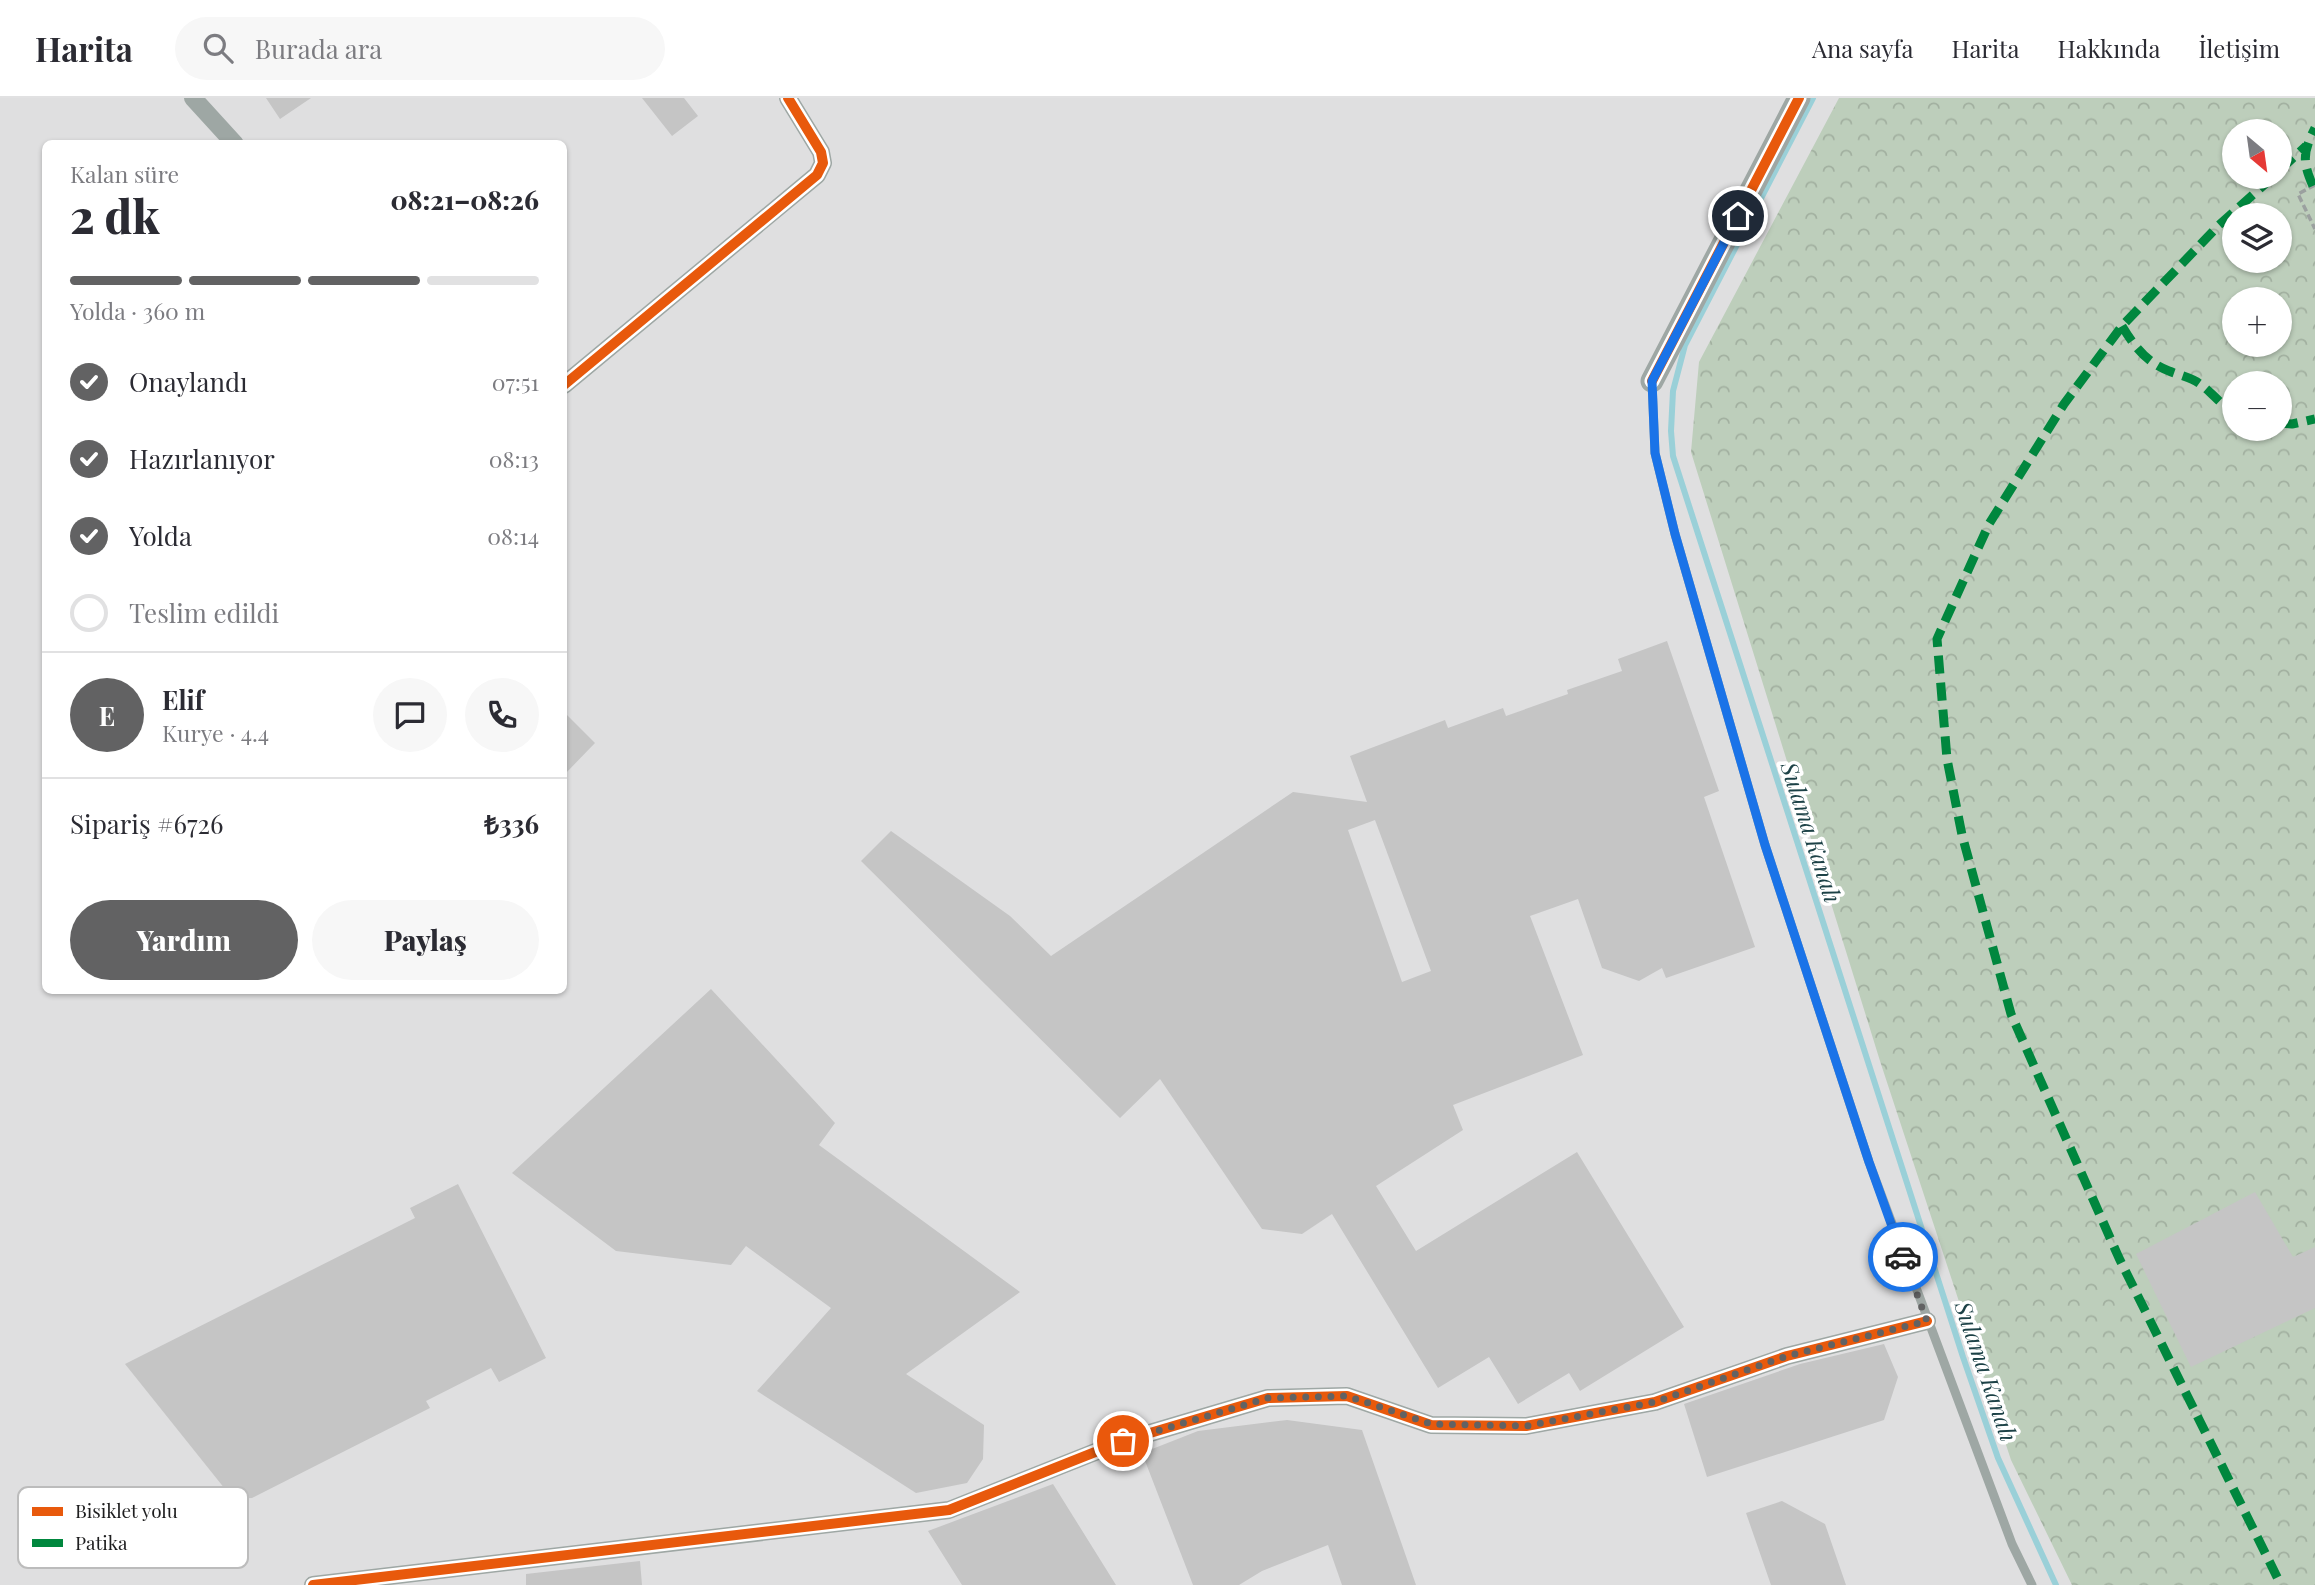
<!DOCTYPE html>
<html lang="tr">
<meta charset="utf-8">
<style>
:root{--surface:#fff;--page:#f7f7f7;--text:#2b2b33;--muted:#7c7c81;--line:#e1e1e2;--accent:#626263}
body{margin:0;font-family:"Playfair Display",serif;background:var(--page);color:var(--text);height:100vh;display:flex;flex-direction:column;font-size:26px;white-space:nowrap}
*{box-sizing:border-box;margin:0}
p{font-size:23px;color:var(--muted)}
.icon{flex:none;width:38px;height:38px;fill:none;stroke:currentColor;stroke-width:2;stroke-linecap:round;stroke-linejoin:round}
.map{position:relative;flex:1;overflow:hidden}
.details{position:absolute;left:42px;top:42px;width:525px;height:854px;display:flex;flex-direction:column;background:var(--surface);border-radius:10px;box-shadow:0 2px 5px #0004}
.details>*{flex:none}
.needle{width:46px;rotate:151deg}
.tools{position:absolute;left:2222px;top:21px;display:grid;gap:14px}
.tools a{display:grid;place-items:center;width:70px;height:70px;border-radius:50%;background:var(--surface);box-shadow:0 2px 5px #0004;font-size:35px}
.pin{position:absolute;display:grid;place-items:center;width:60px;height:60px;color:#fff;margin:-30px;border:4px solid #fff;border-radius:50%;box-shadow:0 2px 7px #0007}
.courier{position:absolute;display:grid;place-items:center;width:70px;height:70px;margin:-35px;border:5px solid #1a73e8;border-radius:50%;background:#fff;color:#222;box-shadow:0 2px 9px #0007}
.head em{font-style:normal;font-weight:800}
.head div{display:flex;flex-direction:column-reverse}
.head{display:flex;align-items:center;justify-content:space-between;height:119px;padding:0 28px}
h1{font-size:46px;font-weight:800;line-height:52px}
.bar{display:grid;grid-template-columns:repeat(4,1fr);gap:10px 7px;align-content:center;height:84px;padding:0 28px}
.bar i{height:9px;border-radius:5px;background:var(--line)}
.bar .on{background:var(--accent)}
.bar p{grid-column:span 4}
.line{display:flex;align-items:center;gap:18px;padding:0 28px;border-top:2px solid var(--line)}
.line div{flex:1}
.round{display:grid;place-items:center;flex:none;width:74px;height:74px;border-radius:37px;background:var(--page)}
ol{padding:0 28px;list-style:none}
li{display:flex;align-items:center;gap:21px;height:77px}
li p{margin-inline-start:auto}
li .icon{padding:7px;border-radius:50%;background:var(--accent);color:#fff;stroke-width:4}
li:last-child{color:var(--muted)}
li i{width:38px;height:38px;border:4px solid var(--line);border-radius:50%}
.cta{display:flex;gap:14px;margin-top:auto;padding:14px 28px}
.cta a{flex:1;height:80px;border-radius:42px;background:var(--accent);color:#fff;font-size:28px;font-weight:800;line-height:80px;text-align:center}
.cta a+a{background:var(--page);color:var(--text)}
header{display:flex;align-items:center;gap:42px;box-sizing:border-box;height:98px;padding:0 35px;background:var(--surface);border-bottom:2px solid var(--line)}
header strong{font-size:33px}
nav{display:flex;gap:38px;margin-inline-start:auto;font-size:24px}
.search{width:490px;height:63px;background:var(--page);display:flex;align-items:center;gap:18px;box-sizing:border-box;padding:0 24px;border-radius:38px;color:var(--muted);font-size:26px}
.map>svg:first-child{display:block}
.park{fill:url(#park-crowns);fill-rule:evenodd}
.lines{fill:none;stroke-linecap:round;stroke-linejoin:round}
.stream{stroke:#9ad0d8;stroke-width:6}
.building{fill:#c5c5c5;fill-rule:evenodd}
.path{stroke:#9ba09f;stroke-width:3.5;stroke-dasharray:7 3.5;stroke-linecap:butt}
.service{stroke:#9ea7a4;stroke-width:9}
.minor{stroke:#9ea7a4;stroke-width:18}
.tertiary{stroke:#9ea7a4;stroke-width:23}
.quiet{stroke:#00873e;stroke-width:9;stroke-dasharray:18 9;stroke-linecap:butt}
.cycleway-casing{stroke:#fff;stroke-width:15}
.cycleway{stroke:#e8590c;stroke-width:10}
.done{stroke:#626263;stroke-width:7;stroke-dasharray:0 12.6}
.route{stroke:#1a73e8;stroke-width:9}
.labels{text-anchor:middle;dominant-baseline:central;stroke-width:7;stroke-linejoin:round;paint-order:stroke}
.water-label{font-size:23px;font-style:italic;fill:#1c4146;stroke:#fff}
.key{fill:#fff;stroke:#bcbcbc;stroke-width:2}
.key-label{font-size:19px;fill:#1e1e1f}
</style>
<header>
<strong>Harita</strong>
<div class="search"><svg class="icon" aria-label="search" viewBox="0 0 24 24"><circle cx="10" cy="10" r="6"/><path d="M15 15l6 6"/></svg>Burada ara</div>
<nav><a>Ana sayfa</a><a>Harita</a><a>Hakkında</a><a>İletişim</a></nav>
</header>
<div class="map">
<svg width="2315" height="1487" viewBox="0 0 2315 1487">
<defs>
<pattern id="park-crowns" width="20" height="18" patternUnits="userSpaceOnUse" patternTransform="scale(1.75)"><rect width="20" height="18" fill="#bdcebb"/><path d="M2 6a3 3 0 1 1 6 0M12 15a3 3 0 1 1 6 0" fill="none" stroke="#a2b0a0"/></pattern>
</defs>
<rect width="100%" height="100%" fill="#dfdfe0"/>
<!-- park -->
<path class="park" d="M1839,0H2315V1487H2072L2011,1362L1880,963L1691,354L1699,264ZM2235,33H2280V79H2235ZM2235,117H2280V163H2235ZM2235,201H2280V247H2235ZM2235,285H2280V331H2235Z"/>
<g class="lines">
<!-- stream -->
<path class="stream" d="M1813,0L1685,247L1673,293L1671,333L1673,358L1963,1259L1998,1360L2056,1487"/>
</g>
<!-- building -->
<path class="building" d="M266,0H311L280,21Z
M642,0H684L698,18L672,38Z
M1667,543L1719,693L1704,699L1755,849L1666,880L1662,870L1639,883L1602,870L1578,801L1530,818L1583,957L1453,1007L1463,1032L1376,1088L1416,1153L1577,1054L1684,1229L1580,1293L1569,1275L1518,1306L1489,1259L1438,1290L1332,1116L1302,1136L1262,1131L1160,981L1120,1020L861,763L891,733L1010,818L1051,858L1293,694L1367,704L1350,658L1445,622L1448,630L1503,610L1506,618L1568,596L1567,592L1622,573L1618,561ZM1375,722L1431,873L1402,884L1348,732Z
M564,614L595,645L564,677Z
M711,891L835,1025L819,1047L1020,1194L906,1276L984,1327L983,1361L967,1385L916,1395L757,1293L831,1210L746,1148L731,1167L616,1153L512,1075Z
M458,1086L546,1260L499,1284L491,1270L426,1303L430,1310L329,1361L252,1400L233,1401L125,1266L415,1120L410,1110Z
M2255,1094L2293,1159L2315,1149V1210L2191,1269L2136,1156Z
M1884,1246L1898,1279L1884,1322L1707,1379L1684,1306L1800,1266Z
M1287,1322L1362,1332L1416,1487H1342L1328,1447L1262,1473L1239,1487H1193L1142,1355L1198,1333Z
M1053,1386L1116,1487H962L928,1433Z
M1782,1403L1825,1426L1846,1487H1771L1746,1415Z
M640,1463L642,1487H526V1476Z"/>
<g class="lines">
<!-- path -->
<path class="path" d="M2315,87L2298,96L2315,131"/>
<!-- service -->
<path class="service" d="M1652,284L1655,355L1675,436L1765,747L1869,1064L2012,1446L2032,1487"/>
<!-- minor -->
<path class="minor" d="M193,0L235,46
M564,287L817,77L823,65L821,54L788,0
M313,1487L949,1412L1123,1343L1268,1300L1347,1298L1431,1327L1526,1328L1655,1304L1787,1258L1927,1223"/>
<!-- tertiary -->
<path class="tertiary" d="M1652,283L1799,0"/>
<!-- quiet -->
<path class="quiet" d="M2280,72L2306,48
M2273,79L2219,127L2122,228L2064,306L1989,426L1937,541L1947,661L1962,737L2011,916L2119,1160L2281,1487
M2313,88C2302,63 2303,54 2315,30
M2122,228C2134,248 2147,265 2169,273C2179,277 2192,280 2200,286C2213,295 2221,308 2235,314
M2280,325L2292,326L2315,321"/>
<!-- cycleway casing -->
<g class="cycleway-casing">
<path id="cycleway" d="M1652,283L1799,0
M564,287L817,77L823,65L821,54L788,0
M313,1487L949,1412L1123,1343L1268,1300L1347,1298L1431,1327L1526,1328L1655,1304L1787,1258L1927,1223"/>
</g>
<!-- cycleway -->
<use href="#cycleway" class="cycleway"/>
</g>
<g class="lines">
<!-- done -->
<path class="done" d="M1123,1343L1268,1300L1347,1298L1431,1326L1526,1328L1655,1304L1787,1258L1927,1223L1903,1159"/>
<!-- route -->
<path class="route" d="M1738,118L1652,283L1655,355L1675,436L1765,747L1869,1064L1903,1159"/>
</g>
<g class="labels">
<!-- water labels -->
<g class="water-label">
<text transform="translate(1812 734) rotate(72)">Sulama Kanalı</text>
<text transform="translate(1987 1273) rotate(71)">Sulama Kanalı</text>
</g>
</g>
<!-- legend -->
<rect x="18" y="1389" width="230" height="81" rx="10" class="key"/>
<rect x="32" y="1409" width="31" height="9" fill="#e8590c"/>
<rect x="32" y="1441" width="31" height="8" fill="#00873e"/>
<g class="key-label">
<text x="75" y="1420">Bisiklet yolu</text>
<text x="75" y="1452">Patika</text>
</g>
</svg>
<div class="tools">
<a><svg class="needle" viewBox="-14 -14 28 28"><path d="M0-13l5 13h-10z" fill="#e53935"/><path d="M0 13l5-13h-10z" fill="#7c7c81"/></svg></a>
<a><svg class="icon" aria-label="layers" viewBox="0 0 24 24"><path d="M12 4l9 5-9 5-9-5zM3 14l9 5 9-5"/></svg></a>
<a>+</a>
<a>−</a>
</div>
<div class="pin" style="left:1123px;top:1343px;background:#ea580c"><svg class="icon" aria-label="bag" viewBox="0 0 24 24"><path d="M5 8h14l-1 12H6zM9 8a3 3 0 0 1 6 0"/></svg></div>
<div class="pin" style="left:1738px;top:118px;background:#1f2937"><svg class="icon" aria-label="home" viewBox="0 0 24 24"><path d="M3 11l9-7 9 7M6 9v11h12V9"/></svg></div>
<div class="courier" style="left:1903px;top:1159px"><svg class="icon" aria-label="car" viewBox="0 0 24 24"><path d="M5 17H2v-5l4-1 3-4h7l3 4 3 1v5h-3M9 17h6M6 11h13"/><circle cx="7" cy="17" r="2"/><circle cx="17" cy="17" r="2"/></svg></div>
<section class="details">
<div class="head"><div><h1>2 dk</h1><p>Kalan süre</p></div><em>08:21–08:26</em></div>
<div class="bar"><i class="on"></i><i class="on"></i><i class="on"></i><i></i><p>Yolda · 360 m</p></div>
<ol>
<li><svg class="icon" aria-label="check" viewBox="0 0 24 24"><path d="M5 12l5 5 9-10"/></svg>Onaylandı<p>07:51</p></li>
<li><svg class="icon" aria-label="check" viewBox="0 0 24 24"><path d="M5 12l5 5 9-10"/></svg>Hazırlanıyor<p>08:13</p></li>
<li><svg class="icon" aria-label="check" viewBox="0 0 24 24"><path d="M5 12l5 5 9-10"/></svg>Yolda<p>08:14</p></li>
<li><i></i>Teslim edildi</li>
</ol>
<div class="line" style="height:126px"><b class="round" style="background:var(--accent);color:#fff">E</b><div><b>Elif</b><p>Kurye · 4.4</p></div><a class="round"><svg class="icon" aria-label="chat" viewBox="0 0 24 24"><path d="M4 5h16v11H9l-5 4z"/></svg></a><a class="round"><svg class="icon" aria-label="phone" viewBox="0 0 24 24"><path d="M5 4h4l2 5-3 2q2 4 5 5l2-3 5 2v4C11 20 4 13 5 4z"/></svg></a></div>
<div class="line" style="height:91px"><div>Sipariş #6726</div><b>₺336</b></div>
<div class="cta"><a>Yardım</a><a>Paylaş</a></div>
</section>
</div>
